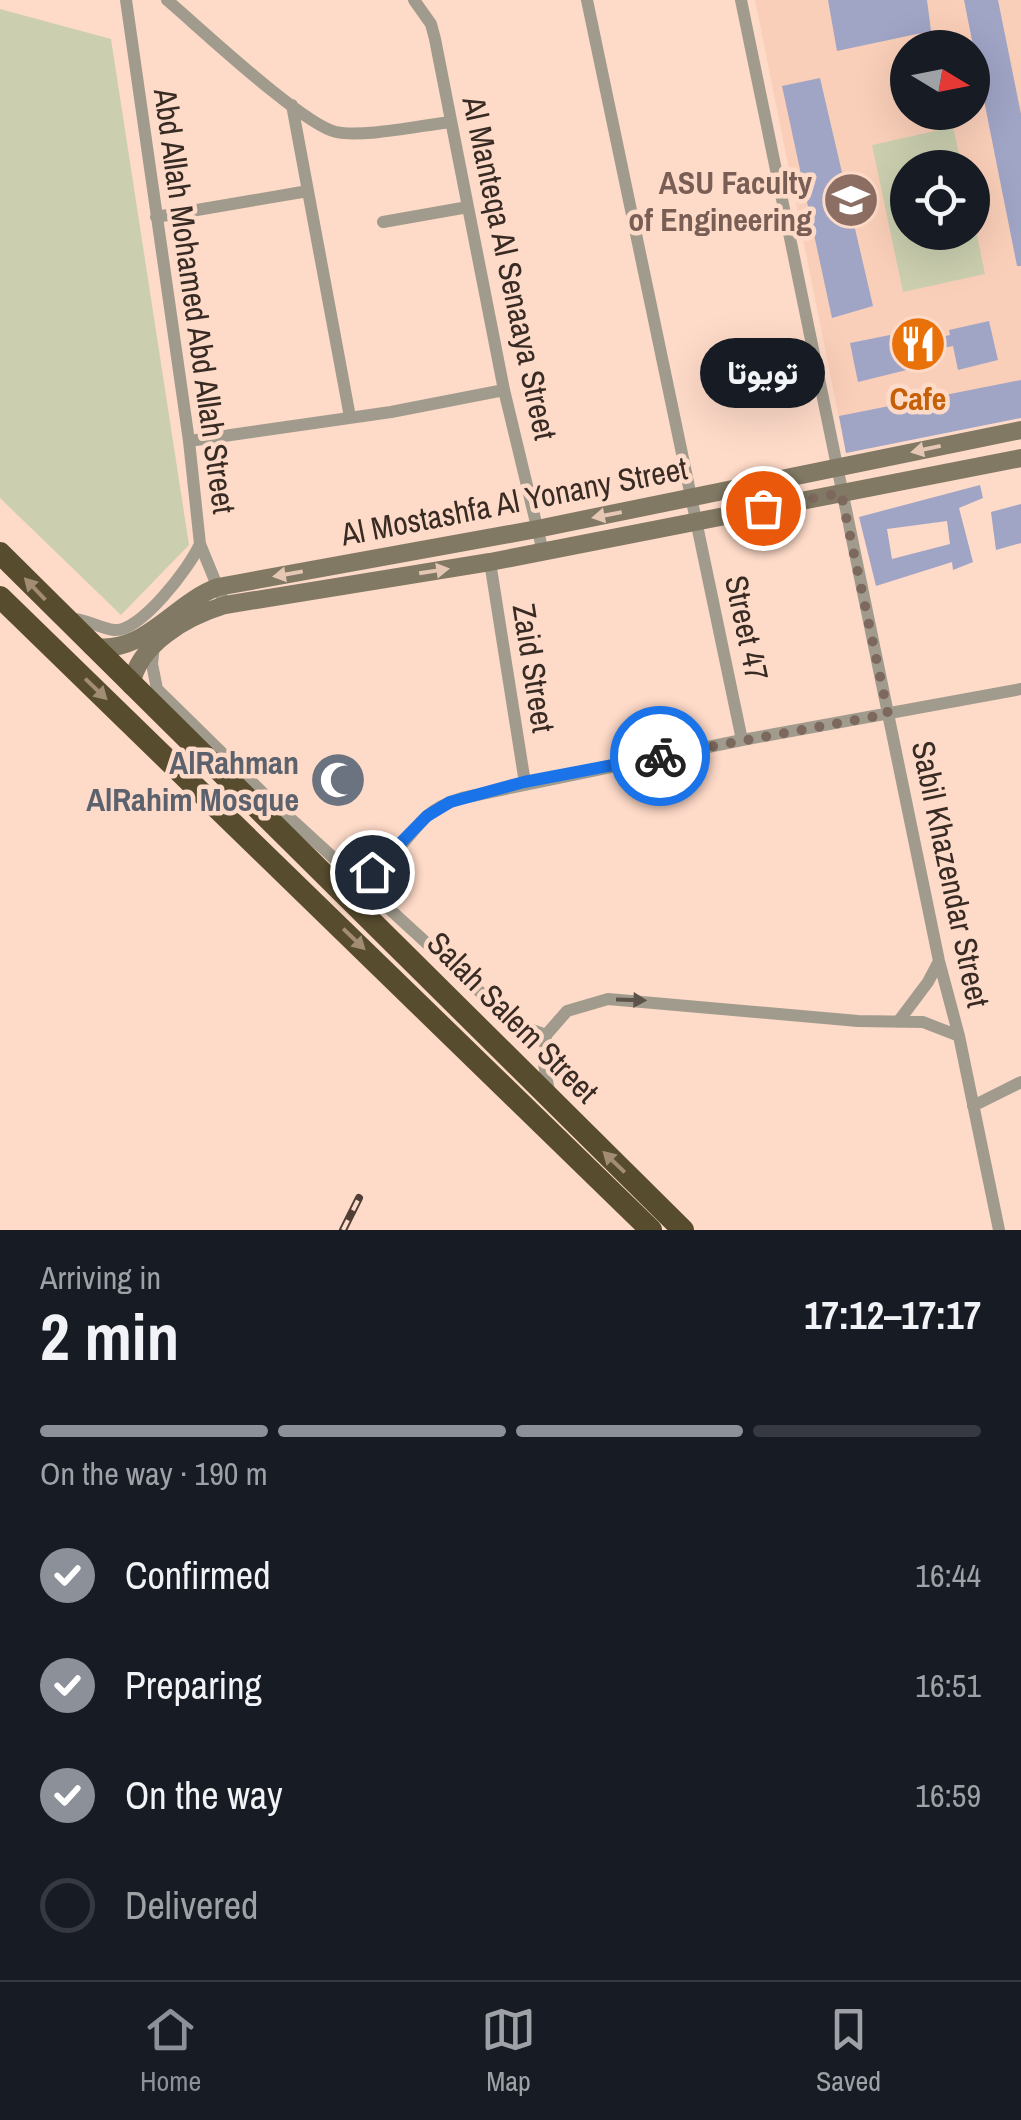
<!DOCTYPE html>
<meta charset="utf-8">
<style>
:root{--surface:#171b24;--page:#20242c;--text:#f1f3f6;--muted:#9ea1a6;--line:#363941;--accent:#8c9099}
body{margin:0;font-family:"Archivo Narrow",Vazirmatn,sans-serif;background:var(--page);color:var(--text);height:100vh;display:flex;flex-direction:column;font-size:38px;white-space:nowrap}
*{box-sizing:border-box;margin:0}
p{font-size:32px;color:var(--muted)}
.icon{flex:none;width:55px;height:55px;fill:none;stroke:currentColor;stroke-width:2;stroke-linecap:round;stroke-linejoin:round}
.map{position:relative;height:1230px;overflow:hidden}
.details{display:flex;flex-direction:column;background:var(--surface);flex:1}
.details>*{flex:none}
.needle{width:65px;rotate:100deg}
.controls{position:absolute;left:890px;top:30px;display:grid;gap:20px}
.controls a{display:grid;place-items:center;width:100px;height:100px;border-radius:50%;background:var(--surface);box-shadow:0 10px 40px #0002;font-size:50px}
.pin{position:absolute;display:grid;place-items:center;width:85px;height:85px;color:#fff;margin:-42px;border:5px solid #fff;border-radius:50%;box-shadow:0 2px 10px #0007}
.courier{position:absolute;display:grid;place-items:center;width:100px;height:100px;margin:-50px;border:8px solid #1a73e8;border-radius:50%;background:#fff;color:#222;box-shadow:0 2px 12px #0007}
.bubble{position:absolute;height:70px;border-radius:35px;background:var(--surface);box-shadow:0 10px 40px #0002;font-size:32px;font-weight:800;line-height:70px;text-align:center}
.headline em{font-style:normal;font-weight:800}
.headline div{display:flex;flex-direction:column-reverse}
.headline{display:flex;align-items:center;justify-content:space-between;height:170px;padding:0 40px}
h1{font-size:65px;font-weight:800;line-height:75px}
.bar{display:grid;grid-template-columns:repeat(4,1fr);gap:15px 10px;align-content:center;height:120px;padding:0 40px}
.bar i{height:12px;border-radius:8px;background:var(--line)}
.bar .active{background:var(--accent)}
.bar p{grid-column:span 4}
ol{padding:0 40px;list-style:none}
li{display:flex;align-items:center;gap:30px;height:110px}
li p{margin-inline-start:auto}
li .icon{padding:10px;border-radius:50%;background:var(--accent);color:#fff;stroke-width:4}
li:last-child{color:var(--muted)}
li i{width:55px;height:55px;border:5px solid var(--line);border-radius:50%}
.menu{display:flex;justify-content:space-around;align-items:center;height:140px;border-top:2px solid var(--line);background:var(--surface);font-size:28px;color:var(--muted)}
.menu a{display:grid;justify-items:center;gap:5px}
.menu .active{color:var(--accent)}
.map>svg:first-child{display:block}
.built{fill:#facfb9;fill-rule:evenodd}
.green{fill:#cbcfaf}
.building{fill:#a0a4c5;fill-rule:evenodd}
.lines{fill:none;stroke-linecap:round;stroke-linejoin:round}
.street{stroke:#a19b8d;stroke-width:12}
.secondary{stroke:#817964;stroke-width:18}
.highway{stroke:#574c2e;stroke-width:22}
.rail-casing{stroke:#4f3f37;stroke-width:8}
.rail{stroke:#fedac8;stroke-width:4;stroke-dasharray:11;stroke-linecap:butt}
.oneway{fill:#e5c7b4}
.oneway2{fill:#a28c73}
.oneway3{fill:#5d5249}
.done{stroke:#7d685d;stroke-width:10;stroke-dasharray:0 18}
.route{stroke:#1a73e8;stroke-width:12}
.labels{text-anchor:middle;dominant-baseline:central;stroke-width:9;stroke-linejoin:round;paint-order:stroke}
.education-label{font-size:32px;font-weight:bold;fill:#785e54;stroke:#fedac8;text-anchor:end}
.street-label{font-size:32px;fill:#382b24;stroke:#fedac8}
.food-label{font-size:32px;font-weight:bold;fill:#c56008;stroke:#fedac8}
.worship-label{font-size:32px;font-weight:bold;fill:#5b616d;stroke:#fedac8;text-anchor:end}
</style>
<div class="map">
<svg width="1021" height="1230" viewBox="0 0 1021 1230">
<rect width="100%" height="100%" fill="#fedac8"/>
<!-- built -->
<path class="built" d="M755,0H1021V417L846,453ZM908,48H972V112H908ZM908,168H972V232H908Z"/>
<!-- green -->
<path class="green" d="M0,9L111,39L189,545L121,615L0,498Z
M953,127L962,167L908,168V232H972L973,216L985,274L903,292L872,145Z"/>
<!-- building -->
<path class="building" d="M828,0H927L931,31L837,51Z
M964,0H998L1021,114V266H1017Z
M820,78L873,306L832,318L782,86Z
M923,321L927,340L950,335L949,330L989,321L998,360L958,370L953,346L929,351L931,364L858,382L850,343L890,335L891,340L912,336L909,324Z
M1021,380V418L846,453L839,416Z
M980,485L983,498L959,508L973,562L953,570L952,562L876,586L859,517ZM947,521L950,544L892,559L887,529Z
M1021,504V543L996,550L991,512Z"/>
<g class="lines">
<!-- street -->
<path class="street" d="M126,0L189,441L200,544L225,605
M167,0C199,27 303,125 336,132C363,138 422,125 451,122
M414,0L431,24L435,39L504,390L543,552
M587,0L742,740
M741,0L939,961L959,1036L999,1230
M292,105L350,417
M156,217L308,191
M383,222L468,207
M189,441L391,412L504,390
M490,562L525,783
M69,618C86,619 99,628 114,630C140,633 190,567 200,544
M154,645L152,664L157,689L267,797L515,1024L546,1035
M348,872C381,884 406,835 427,816C437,807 449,802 462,798L742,740L1021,689
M898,1022L928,982L939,961
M549,1091L544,1064L546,1035L567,1011L608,999L858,1021L923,1022L959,1036
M973,1106L1021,1082"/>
<!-- secondary -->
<path class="secondary" d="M91,646C143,657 173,603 218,587L537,529L1021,430
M131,686C138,644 186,617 225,605L490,562L1021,458"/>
<!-- highway -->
<path class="highway" d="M0,553L683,1230
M0,597L651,1230"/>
<!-- rail casing -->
<g class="rail-casing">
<path id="rail" d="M343,1230L359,1198"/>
</g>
<!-- rail -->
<use href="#rail" class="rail"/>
</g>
<!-- one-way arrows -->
<defs><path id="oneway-solid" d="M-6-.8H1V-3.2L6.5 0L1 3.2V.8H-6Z" transform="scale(2.5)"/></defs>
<g class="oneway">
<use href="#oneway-solid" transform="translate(926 449) rotate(168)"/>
<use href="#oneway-solid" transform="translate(607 515) rotate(169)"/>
<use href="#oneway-solid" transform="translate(434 571) rotate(-9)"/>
<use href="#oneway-solid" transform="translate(288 574) rotate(170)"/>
</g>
<g class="oneway2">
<use href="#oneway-solid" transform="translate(35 589) rotate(-134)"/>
<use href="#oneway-solid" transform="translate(96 689) rotate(44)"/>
<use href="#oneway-solid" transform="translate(354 939) rotate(44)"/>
<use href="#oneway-solid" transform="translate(614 1162) rotate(-136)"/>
</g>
<use class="oneway3" href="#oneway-solid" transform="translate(631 1000) rotate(2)"/>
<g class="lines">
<!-- done -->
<path class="done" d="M660,756L888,714L841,493L763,508"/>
<!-- route -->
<path class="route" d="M372,872L427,816L450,802L524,782L660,756"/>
</g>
<!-- icons -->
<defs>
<g id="university-disc" transform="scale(2.875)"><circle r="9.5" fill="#8d6e63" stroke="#fedac8"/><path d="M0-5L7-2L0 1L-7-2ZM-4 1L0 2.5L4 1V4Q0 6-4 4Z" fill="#fff"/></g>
<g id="restaurant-disc" transform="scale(2.875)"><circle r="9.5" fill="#e8710a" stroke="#fedac8"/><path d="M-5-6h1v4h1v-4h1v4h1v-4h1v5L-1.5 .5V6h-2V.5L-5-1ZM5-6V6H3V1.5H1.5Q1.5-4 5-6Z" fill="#fff"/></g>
<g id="mosque-disc" transform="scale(2.875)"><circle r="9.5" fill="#6b7280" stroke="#fedac8"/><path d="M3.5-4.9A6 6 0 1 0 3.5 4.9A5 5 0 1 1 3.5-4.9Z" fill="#fff"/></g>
</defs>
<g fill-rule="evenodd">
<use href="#university-disc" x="851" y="200"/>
<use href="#restaurant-disc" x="918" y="344"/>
<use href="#mosque-disc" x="338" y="780"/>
</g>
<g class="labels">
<!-- education labels -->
<g class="education-label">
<text x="812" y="182">ASU Faculty<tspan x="812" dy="37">of Engineering</tspan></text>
</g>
<!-- street labels -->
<g class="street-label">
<text transform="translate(510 268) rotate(78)">Al Manteqa Al Senaaya Street</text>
<text transform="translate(195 301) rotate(82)">Abd Allah Mohamed Abd Allah Street</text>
<text transform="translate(514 501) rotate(-11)">Al Mostashfa Al Yonany Street</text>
<text transform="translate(747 628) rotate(78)">Street 47</text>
<text transform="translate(534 668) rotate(81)">Zaid Street</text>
<text transform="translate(951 874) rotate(78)">Sabil Khazendar Street</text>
<text transform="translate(513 1017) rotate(45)">Salah Salem Street</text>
</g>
<!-- food labels -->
<g class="food-label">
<text x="918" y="398">Cafe</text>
</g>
<!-- worship labels -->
<g class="worship-label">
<text x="299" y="762">AlRahman<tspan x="299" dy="37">AlRahim Mosque</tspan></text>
</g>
</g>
</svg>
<div class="controls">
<a><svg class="needle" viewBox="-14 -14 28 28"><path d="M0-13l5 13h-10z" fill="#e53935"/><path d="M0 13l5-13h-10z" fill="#9ea1a6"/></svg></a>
<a><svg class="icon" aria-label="locate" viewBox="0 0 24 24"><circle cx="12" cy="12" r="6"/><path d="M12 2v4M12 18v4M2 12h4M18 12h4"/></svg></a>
</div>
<div class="pin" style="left:763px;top:508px;background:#ea580c"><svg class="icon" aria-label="bag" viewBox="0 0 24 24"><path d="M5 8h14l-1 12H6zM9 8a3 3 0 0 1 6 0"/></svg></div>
<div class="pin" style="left:372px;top:872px;background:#1f2937"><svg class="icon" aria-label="home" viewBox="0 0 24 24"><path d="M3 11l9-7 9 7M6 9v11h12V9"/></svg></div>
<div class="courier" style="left:660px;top:756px"><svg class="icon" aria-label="bike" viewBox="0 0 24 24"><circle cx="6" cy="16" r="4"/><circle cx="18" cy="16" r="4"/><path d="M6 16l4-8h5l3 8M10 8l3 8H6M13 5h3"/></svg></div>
<div class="bubble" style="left:700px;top:338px;width:125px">تويوتا</div>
</div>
<section class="details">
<div class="headline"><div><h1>2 min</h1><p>Arriving in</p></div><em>17:12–17:17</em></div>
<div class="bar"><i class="active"></i><i class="active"></i><i class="active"></i><i></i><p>On the way · 190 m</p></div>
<ol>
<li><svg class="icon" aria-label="check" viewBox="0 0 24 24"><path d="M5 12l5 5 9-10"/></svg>Confirmed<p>16:44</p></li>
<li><svg class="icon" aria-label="check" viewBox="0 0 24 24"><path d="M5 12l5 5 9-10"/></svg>Preparing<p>16:51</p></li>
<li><svg class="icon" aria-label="check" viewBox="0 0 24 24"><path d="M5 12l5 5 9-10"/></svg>On the way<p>16:59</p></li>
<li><i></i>Delivered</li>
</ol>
</section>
<nav class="menu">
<a class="active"><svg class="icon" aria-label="home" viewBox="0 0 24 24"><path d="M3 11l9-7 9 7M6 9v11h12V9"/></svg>Home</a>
<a><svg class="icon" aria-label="map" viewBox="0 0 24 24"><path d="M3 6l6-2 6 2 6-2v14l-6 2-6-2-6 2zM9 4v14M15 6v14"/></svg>Map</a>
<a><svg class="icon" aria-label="saved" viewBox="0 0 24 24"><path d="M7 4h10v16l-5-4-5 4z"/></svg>Saved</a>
</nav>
